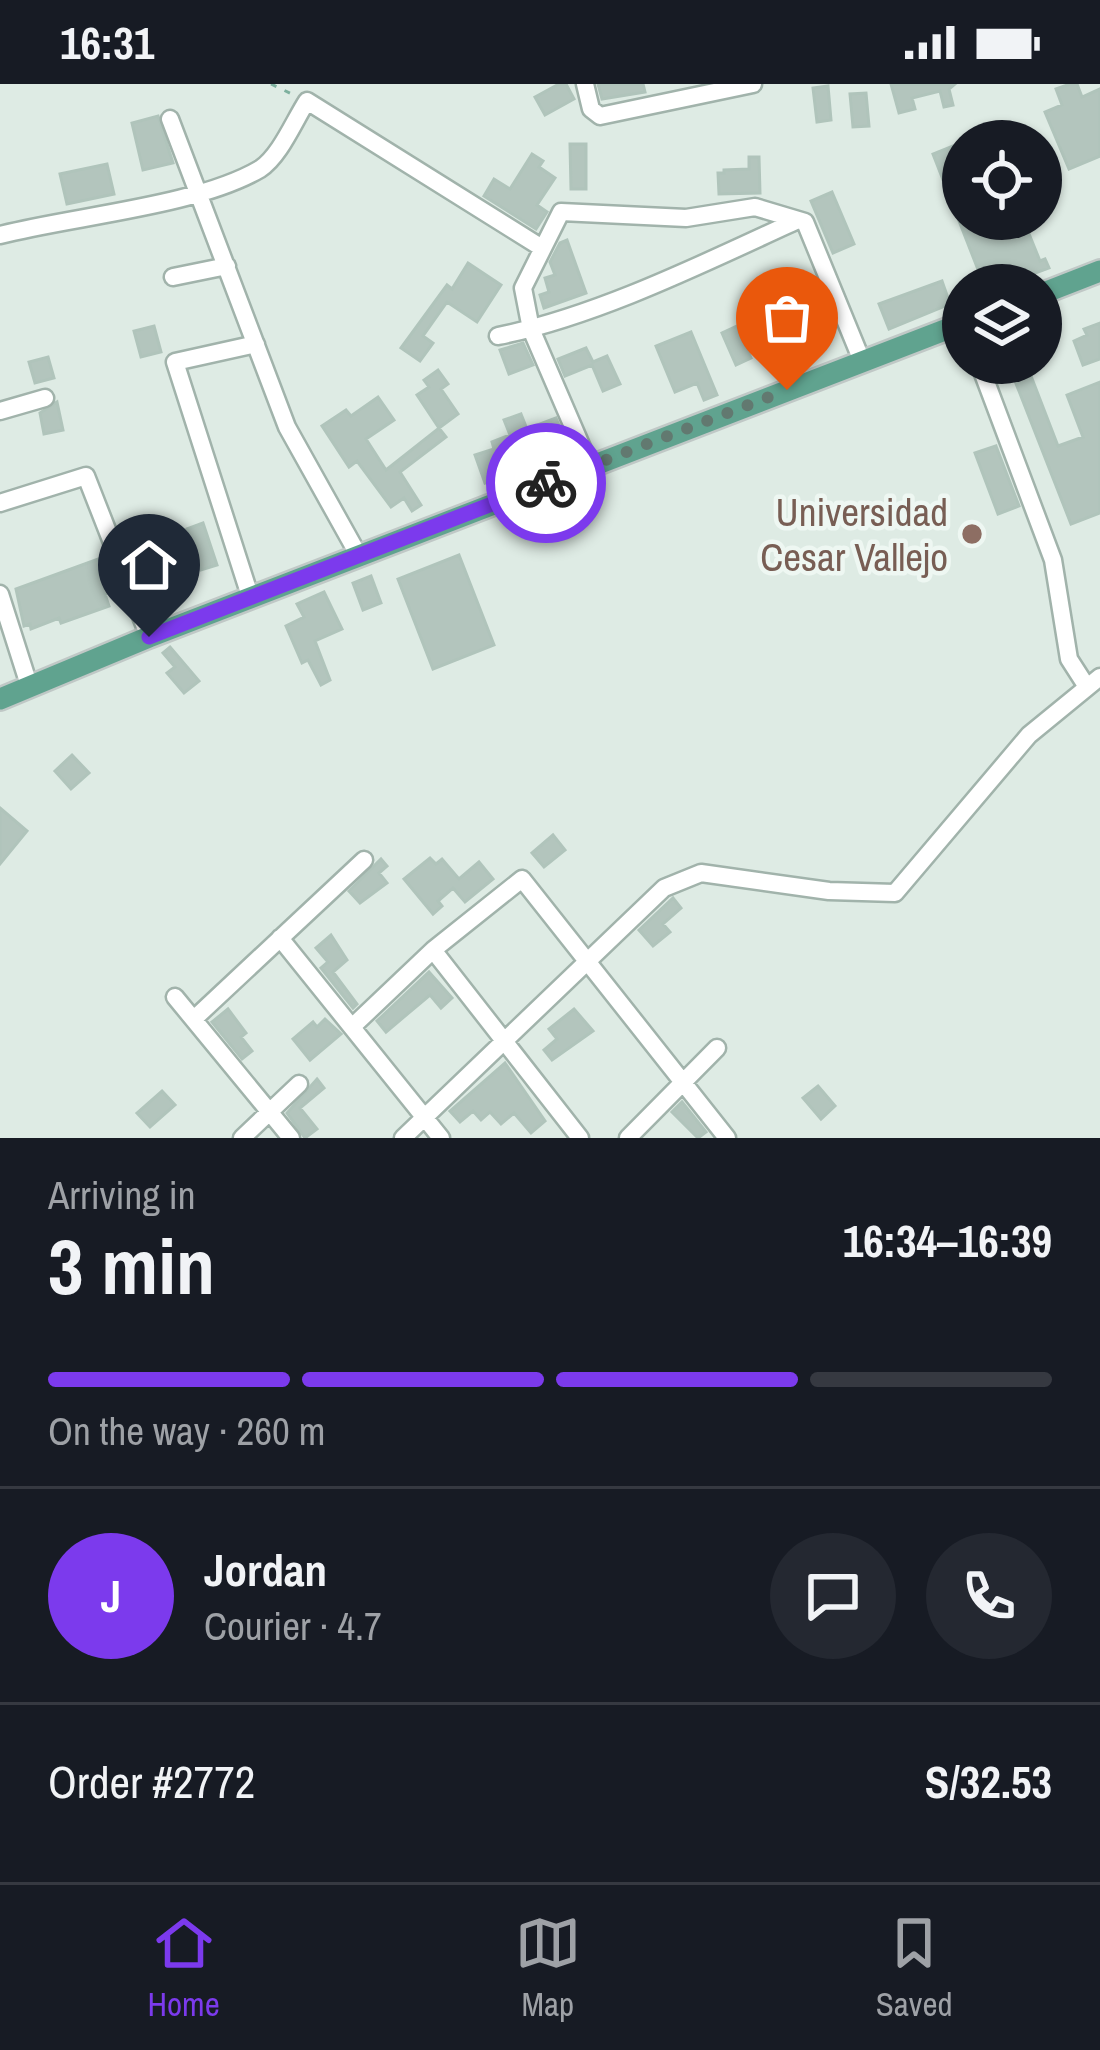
<!DOCTYPE html>
<meta charset="utf-8">
<style>
:root{--surface:#171b24;--page:#242831;--text:#f1f3f6;--muted:#9ea1a6;--line:#363941;--accent:#7c3aed}
body{margin:0;font-family:"Archivo Narrow",sans-serif;background:var(--page);color:var(--text);height:100vh;display:flex;flex-direction:column;font-size:45px;white-space:nowrap}
*{box-sizing:border-box;margin:0}
p{font-size:39px;color:var(--muted)}
.icon{flex:none;width:66px;height:66px;fill:none;stroke:currentColor;stroke-width:2;stroke-linecap:round;stroke-linejoin:round}
.map{position:relative;height:1054px;overflow:hidden}
.drawer{display:flex;flex-direction:column;background:var(--surface);flex:1}
.drawer>*{flex:none}
.fabs{position:absolute;left:942px;top:36px;display:grid;gap:24px}
.fabs a{display:grid;place-items:center;width:120px;height:120px;border-radius:50%;background:var(--surface);box-shadow:0 3px 9px #0004;font-size:60px}
.pin{position:absolute;display:grid;place-items:center;width:102px;height:102px;color:#fff;margin:-123px -51px;border-radius:50% 50% 50% 0;rotate:-45deg;box-shadow:0 0 12px #0007}
.pin .icon{rotate:45deg}
.courier{position:absolute;display:grid;place-items:center;width:120px;height:120px;margin:-60px;border:9px solid #7c3aed;border-radius:50%;background:#fff;color:#222;box-shadow:0 3px 15px #0007}
.headline em{font-style:normal;font-weight:700}
.headline div{display:flex;flex-direction:column-reverse}
.headline{display:flex;align-items:center;justify-content:space-between;height:204px;padding:0 48px}
h1{font-size:78px;font-weight:700;line-height:90px}
.bar{display:grid;grid-template-columns:repeat(4,1fr);gap:18px 12px;align-content:center;height:144px;padding:0 48px}
.bar i{height:15px;border-radius:9px;background:var(--line)}
.bar .active{background:var(--accent)}
.bar p{grid-column:span 4}
.line{display:flex;align-items:center;gap:30px;padding:0 48px;border-top:3px solid var(--line)}
.line div{flex:1}
.round{display:grid;place-items:center;flex:none;width:126px;height:126px;border-radius:63px;background:var(--page)}
.status{display:flex;justify-content:space-between;align-items:center;height:84px;padding:0 60px;background:var(--surface);direction:ltr}
.status svg{height:33px;fill:currentColor}
.dock{display:flex;justify-content:space-around;align-items:center;height:168px;border-top:3px solid var(--line);background:var(--surface);font-size:33px;color:var(--muted)}
.dock a{display:grid;justify-items:center;gap:6px}
.dock .active{color:var(--accent)}
.map>svg:first-child{display:block}
.building{fill:#b3c5bd;stroke:#b0c4bb;stroke-width:3}
.lines{fill:none;stroke-linecap:round;stroke-linejoin:round}
.minor-casing{stroke:#a1b3ab;stroke-width:21}
.major-casing{stroke:#c0c8c6;stroke-width:26}
.path{stroke:#7db09e;stroke-width:3;stroke-dasharray:6 9;stroke-linecap:butt}
.minor{stroke:#fff;stroke-width:16}
.major{stroke:#60a38f;stroke-width:21}
.done{stroke:#627970;stroke-width:12;stroke-dasharray:0 21.6}
.route{stroke:#7c3aed;stroke-width:15}
.education-dot{fill:#8d6e63;stroke:#eef7f2;stroke-width:4.5}
.labels{text-anchor:middle;dominant-baseline:central;stroke-width:9;stroke-linejoin:round;paint-order:stroke}
.education-label{font-size:39px;fill:#785e54;stroke:#eef7f2;text-anchor:end}
</style>
<div class="status"><b>16:31</b><svg viewBox="0 0 49 12"><path d="M0 12V9h3v3zM5 12V6h3v6zM10 12V3h3v9zM15 12V0h3v12zM26 1h20v11H26zM47 4h2v5h-2z"/></svg></div>
<div class="map">
<svg width="1100" height="1054" viewBox="0 0 1100 1054">
<rect width="100%" height="100%" fill="#deebe4"/>
<!-- building -->
<path class="building" d="M559,0H566L574,15L545,31L535,13Z
M598,0H643L645,8L602,15Z
M891,0H955L949,5L953,21L944,23L940,7L912,14L915,25L899,29Z
M1070,0H1077L1082,13L1100,5V72L1069,85L1045,28L1062,21L1056,5Z
M828,2L831,36L817,38L813,4Z
M866,9L869,42L853,43L850,10Z
M158,32L173,79L143,86L132,39Z
M963,58V135H1023L1040,177L1045,175L1049,184L1003,201H984L933,70Z
M570,60H586V105H571Z
M532,70L543,77L539,83L555,94L537,121L547,128L536,145L484,112L494,95L510,105Z
M749,73H759L760,109L719,110L718,89H724V86L749,85Z
M107,80L114,110L67,120L60,90Z
M832,108L854,160L833,169L811,117Z
M567,156L586,209L544,224L540,211L549,208L545,194L555,191L550,178L560,159Z
M468,179L501,201L477,238L447,218L423,252L433,259L420,277L401,264L447,201L452,205Z
M942,197L950,220L889,245L879,220Z
M782,221L805,276L787,283L764,228Z
M1100,239V275L1083,281L1074,257L1087,251L1084,245Z
M154,242L161,268L141,273L134,247Z
M737,242L751,274L736,281L722,249Z
M691,248L717,311L704,316L697,299L675,308L656,262Z
M523,259L533,281L509,290L500,266Z
M586,264L593,278L607,272L620,300L603,307L592,281L565,292L558,275Z
M48,273L54,294L35,299L29,278Z
M1008,279H1026L1058,362L1083,353L1067,311L1100,298V429L1071,440Z
M438,286L448,300L441,305L458,330L439,344L417,311L429,303L424,296Z
M378,313L394,336L366,355L386,386L439,344L446,353L400,388L421,421L412,427L404,414L391,423L357,377L349,383L322,342L346,326L351,332Z
M57,318L63,346L44,350L40,329Z
M521,330L527,345L556,334L567,361L501,382L505,392L485,399L475,371L494,365L492,358L510,351L504,336Z
M996,362L1019,422L998,430L975,369Z
M203,439L217,481L201,486L187,445Z
M459,471L494,561L433,585L398,495Z
M104,473L117,506L105,510L109,522L61,539L59,534L31,545L30,540L24,542L16,505Z
M371,492L381,519L363,526L353,499Z
M324,508L342,545L315,557L330,596L321,601L308,576L302,579L286,542L304,533L297,520Z
M170,563L199,597L184,609L167,589L175,583L163,569Z
M72,671L89,689L71,705L55,687Z
M0,724L27,747L0,780Z
M553,751L565,766L544,783L532,769Z
M430,774L436,780L442,775L459,795L479,778L493,795L465,818L453,804L438,817L442,822L433,830L404,795Z
M381,775L387,782L379,789L387,799L360,819L349,807Z
M673,814L681,824L663,840L670,848L653,862L639,846Z
M331,851L347,876L333,888L357,920L353,924L321,884L328,878L316,864Z
M429,888L452,914L441,924L430,911L386,948L377,937Z
M228,925L246,949L241,953L252,967L242,975L212,938Z
M574,925L593,947L552,976L544,966L557,955L549,945Z
M325,935L341,950L310,976L293,955L313,938L317,943Z
M505,979L545,1037L531,1049L514,1029L501,1040L490,1028L481,1036L473,1027L460,1038L450,1027Z
M317,995L324,1004L300,1024L317,1045L305,1054L287,1029Z
M818,1002L835,1022L821,1035L803,1014Z
M162,1007L175,1021L150,1043L137,1029Z
M682,1018L706,1048L698,1054L672,1028Z"/>
<g class="lines">
<!-- minor casing -->
<g class="minor-casing">
<path id="minor" d="M585,0L591,25L600,32L753,0
M170,35L287,343L359,472
M0,151C74,132 197,122 260,85C280,72 294,37 307,17L542,164
M173,193L227,182
M498,252C598,232 706,178 798,136
M979,279L1053,476L1069,575L1087,603
M0,327L45,314
M590,382L531,245L523,204L561,128L686,134L755,123L805,138L862,277
M0,419L86,392L149,553
M0,510L29,601
M251,515L175,278L256,260
M280,854L441,1054
M433,866L580,1054
M175,913L291,1054
M195,934L364,776
M352,943L433,866L522,795L727,1054
M242,1054L299,1000
M403,1054L664,804L701,789L829,807L895,809L1029,651L1100,593
M628,1054L717,964"/>
</g>
<!-- major casing -->
<g class="major-casing">
<path id="major" d="M1041,210L1100,187
M0,615L149,553L963,239"/>
</g>
<!-- path -->
<path class="path" d="M271,0L296,12"/>
<!-- minor -->
<use href="#minor" class="minor"/>
<!-- major -->
<use href="#major" class="major"/>
</g>
<g class="lines">
<!-- done -->
<path class="done" d="M546,399L787,306"/>
<!-- route -->
<path class="route" d="M149,553L546,399"/>
</g>
<!-- markers -->
<circle class="education-dot" cx="972" cy="450" r="12"/>
<g class="labels">
<!-- education labels -->
<g class="education-label">
<text x="948" y="428">Universidad<tspan x="948" dy="45">Cesar Vallejo</tspan></text>
</g>
</g>
</svg>
<div class="fabs">
<a><svg class="icon" aria-label="locate" viewBox="0 0 24 24"><circle cx="12" cy="12" r="6"/><path d="M12 2v4M12 18v4M2 12h4M18 12h4"/></svg></a>
<a><svg class="icon" aria-label="layers" viewBox="0 0 24 24"><path d="M12 4l9 5-9 5-9-5zM3 14l9 5 9-5"/></svg></a>
</div>
<div class="pin" style="left:787px;top:306px;background:#ea580c"><svg class="icon" aria-label="bag" viewBox="0 0 24 24"><path d="M5 8h14l-1 12H6zM9 8a3 3 0 0 1 6 0"/></svg></div>
<div class="pin" style="left:149px;top:553px;background:#1f2937"><svg class="icon" aria-label="home" viewBox="0 0 24 24"><path d="M3 11l9-7 9 7M6 9v11h12V9"/></svg></div>
<div class="courier" style="left:546px;top:399px"><svg class="icon" aria-label="bike" viewBox="0 0 24 24"><circle cx="6" cy="16" r="4"/><circle cx="18" cy="16" r="4"/><path d="M6 16l4-8h5l3 8M10 8l3 8H6M13 5h3"/></svg></div>
</div>
<section class="drawer">
<div class="headline"><div><h1>3 min</h1><p>Arriving in</p></div><em>16:34–16:39</em></div>
<div class="bar"><i class="active"></i><i class="active"></i><i class="active"></i><i></i><p>On the way · 260 m</p></div>
<div class="line" style="height:216px"><b class="round" style="background:var(--accent);color:#fff">J</b><div><b>Jordan</b><p>Courier · 4.7</p></div><a class="round"><svg class="icon" aria-label="chat" viewBox="0 0 24 24"><path d="M4 5h16v11H9l-5 4z"/></svg></a><a class="round"><svg class="icon" aria-label="phone" viewBox="0 0 24 24"><path d="M5 4h4l2 5-3 2q2 4 5 5l2-3 5 2v4C11 20 4 13 5 4z"/></svg></a></div>
<div class="line" style="height:156px"><div>Order #2772</div><b>S/32.53</b></div>
</section>
<nav class="dock">
<a class="active"><svg class="icon" aria-label="home" viewBox="0 0 24 24"><path d="M3 11l9-7 9 7M6 9v11h12V9"/></svg>Home</a>
<a><svg class="icon" aria-label="map" viewBox="0 0 24 24"><path d="M3 6l6-2 6 2 6-2v14l-6 2-6-2-6 2zM9 4v14M15 6v14"/></svg>Map</a>
<a><svg class="icon" aria-label="saved" viewBox="0 0 24 24"><path d="M7 4h10v16l-5-4-5 4z"/></svg>Saved</a>
</nav>
